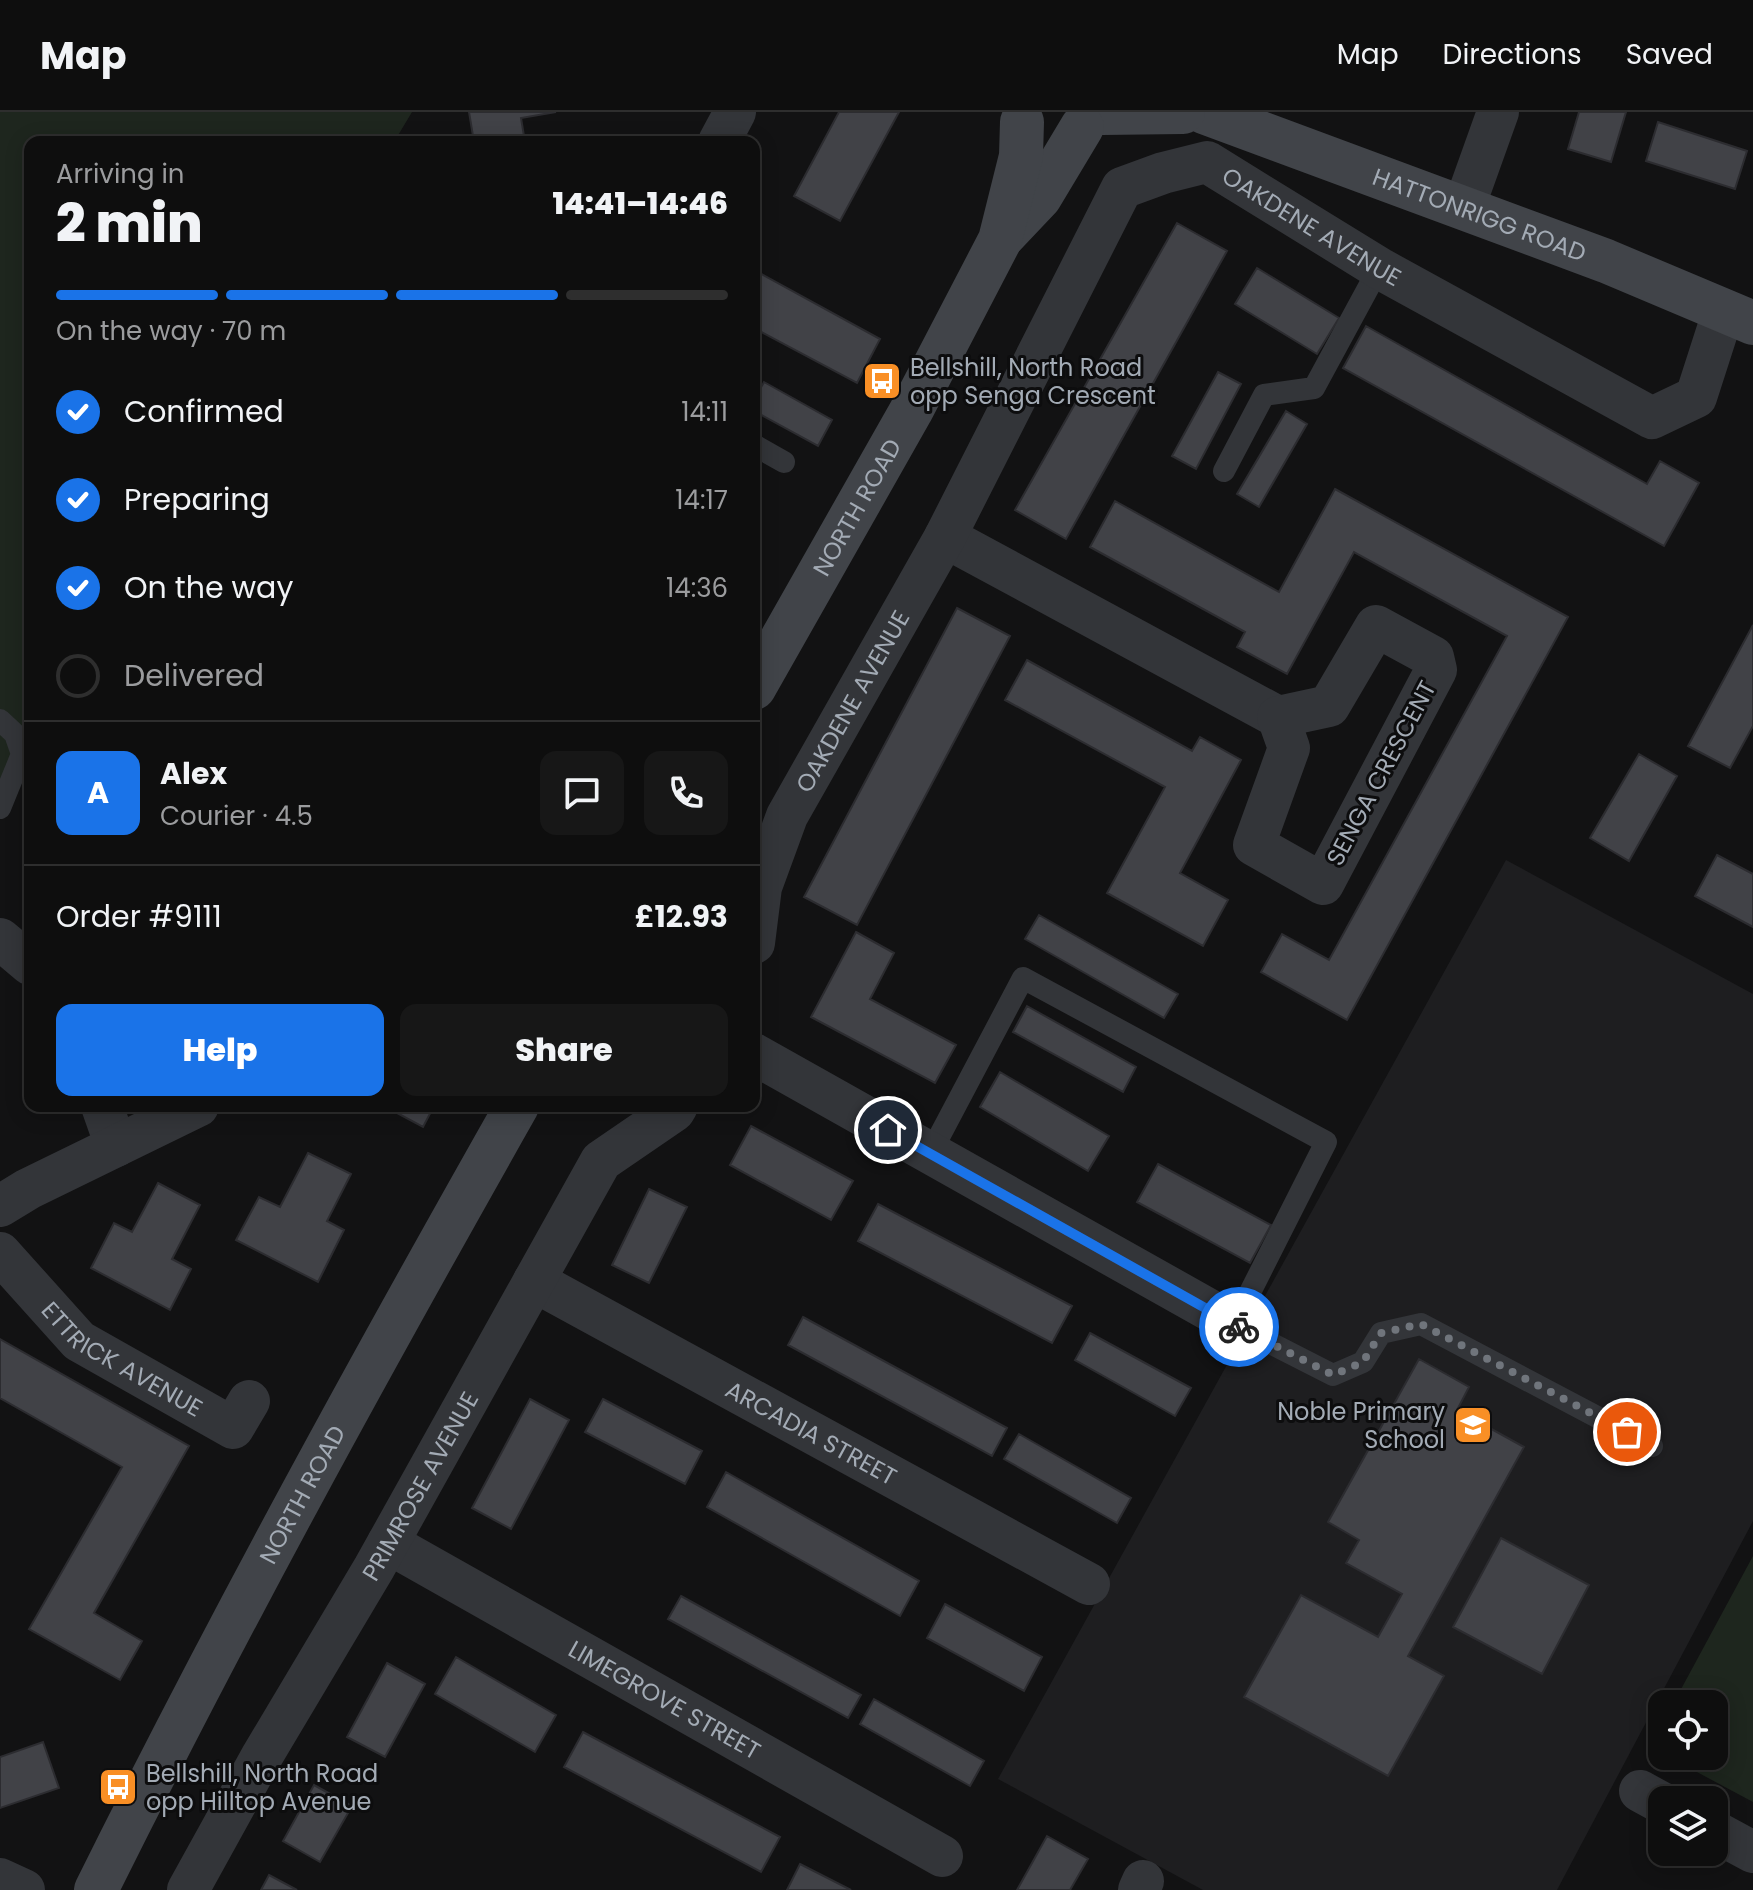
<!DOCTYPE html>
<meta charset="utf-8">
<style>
:root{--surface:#0e0e0e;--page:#171717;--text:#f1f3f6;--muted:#9b9c9e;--line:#2e2e2e;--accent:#1a73e8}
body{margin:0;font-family:Poppins,sans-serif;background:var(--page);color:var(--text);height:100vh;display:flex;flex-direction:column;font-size:30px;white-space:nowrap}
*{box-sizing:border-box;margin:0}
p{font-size:26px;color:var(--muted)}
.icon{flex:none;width:44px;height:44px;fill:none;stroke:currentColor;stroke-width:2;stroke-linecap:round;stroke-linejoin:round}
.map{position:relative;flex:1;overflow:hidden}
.drawer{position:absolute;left:24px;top:24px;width:736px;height:976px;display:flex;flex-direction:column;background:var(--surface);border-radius:16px;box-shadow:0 4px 20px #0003,0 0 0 2px var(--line)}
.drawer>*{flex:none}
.buttons{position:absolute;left:1648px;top:1578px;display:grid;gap:16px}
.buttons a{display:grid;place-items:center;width:80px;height:80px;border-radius:16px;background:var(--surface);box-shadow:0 4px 20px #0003,0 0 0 2px var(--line);font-size:40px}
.pin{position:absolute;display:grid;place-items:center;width:68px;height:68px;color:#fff;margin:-34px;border:4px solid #fff;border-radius:50%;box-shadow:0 2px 8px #0007}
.courier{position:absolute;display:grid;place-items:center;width:80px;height:80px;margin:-40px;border:6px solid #1a73e8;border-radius:50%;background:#fff;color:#222;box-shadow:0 2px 10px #0007}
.head em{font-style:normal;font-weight:800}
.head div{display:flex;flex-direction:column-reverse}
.head{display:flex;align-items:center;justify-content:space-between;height:136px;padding:0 32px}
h1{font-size:52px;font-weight:800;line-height:60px}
.bar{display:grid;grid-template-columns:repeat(4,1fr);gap:12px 8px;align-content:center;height:96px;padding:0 32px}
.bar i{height:10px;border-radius:6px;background:var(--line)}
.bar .active{background:var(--accent)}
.bar p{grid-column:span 4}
.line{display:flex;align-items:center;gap:20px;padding:0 32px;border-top:2px solid var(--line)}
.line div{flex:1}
.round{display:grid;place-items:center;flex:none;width:84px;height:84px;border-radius:16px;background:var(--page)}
ol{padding:0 32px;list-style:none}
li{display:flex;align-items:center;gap:24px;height:88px}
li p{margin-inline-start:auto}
li .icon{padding:8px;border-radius:50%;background:var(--accent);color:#fff;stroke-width:4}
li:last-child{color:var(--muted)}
li i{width:44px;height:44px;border:4px solid var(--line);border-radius:50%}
.button{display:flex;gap:16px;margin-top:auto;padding:16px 32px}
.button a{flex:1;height:92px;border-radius:16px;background:var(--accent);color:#fff;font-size:32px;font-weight:800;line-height:92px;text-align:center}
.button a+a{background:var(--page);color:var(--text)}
header{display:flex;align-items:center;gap:48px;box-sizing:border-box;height:112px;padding:0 40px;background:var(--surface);border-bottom:2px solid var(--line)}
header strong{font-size:38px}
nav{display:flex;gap:44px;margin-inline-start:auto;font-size:28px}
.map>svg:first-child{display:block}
.built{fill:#1e1e20}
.green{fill:#1e261e}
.building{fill:#414247;stroke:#2c2c30;stroke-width:2}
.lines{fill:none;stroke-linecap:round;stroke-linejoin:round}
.lane{stroke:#333539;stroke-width:22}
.street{stroke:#333539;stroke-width:42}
.secondary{stroke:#414449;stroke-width:44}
.done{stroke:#70757c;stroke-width:8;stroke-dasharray:0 14.4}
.route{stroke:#1a73e8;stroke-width:10}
.labels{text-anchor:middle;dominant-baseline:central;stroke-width:6;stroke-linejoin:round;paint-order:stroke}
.street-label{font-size:24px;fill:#a3abb5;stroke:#0d0d0e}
.poi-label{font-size:24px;fill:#a3abb5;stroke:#0d0d0e;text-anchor:start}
</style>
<header>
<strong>Map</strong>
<nav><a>Map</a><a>Directions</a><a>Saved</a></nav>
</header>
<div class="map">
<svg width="1753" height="1778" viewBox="0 0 1753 1778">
<rect width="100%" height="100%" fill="#121213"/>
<!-- built -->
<path class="built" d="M1506,748L1753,882V1409L1557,1778H1203L998,1667Z"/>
<!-- green -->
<path class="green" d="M0,0H412L394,30H30V659L0,701Z
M1753,1444V1690L1667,1644H1714V1592H1673Z"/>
<!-- building -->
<path class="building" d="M469,0H556L521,6L525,30H474Z
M839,0H899L840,109L794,84Z
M1579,0H1626L1611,50L1568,37Z
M1658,10L1747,39L1735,77L1646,49Z
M1177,111L1227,139L1066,427L1015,398Z
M1257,156L1339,206L1317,242L1235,192Z
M754,158L880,227L857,271L754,216Z
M1366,214L1647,372L1660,349L1699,371L1664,434L1343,256Z
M1218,260L1241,272L1196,357L1172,344Z
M764,270L832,308L818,334L754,299V288Z
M1286,299L1307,312L1259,395L1237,382Z
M1335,377L1568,505L1347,908L1261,860L1282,822L1329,848L1507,524L1354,440L1287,562L1237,535L1245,520L1090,435L1115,389L1279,480Z
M957,496L1010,524L857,813L804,785Z
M1753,513V614L1730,656L1688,634Z
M1027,548L1192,639L1200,625L1241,648L1180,761L1228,788L1203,834L1107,781L1165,675L1005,588Z
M1639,642L1677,664L1629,749L1590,726Z
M1717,743L1753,762V815L1695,784Z
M1039,803L1178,882L1164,906L1025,827Z
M856,820L894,841L870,887L956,933L935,971L811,905Z
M1027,894L1136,955L1123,980L1013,920Z
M1000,960L1109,1024L1088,1059L980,995Z
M384,994H434L423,1015Z
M751,1014L853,1069L831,1108L730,1053Z
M308,1041L351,1062L327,1109L344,1118L318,1170L236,1128L259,1085L280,1095Z
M1158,1052L1271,1113L1250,1151L1137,1090Z
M158,1071L200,1093L172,1147L191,1157L170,1198L91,1156L114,1111L132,1120Z
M649,1077L687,1095L649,1171L612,1153Z
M878,1092L1072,1194L1052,1231L858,1129Z
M803,1205L1007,1316L992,1344L788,1233Z
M1090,1221L1191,1276L1175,1304L1075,1248Z
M0,1227L189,1334L94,1501L142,1529L120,1568L29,1517L122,1355L0,1286Z
M1419,1247L1469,1275L1457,1298L1524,1335L1408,1544L1444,1564L1388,1664L1244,1585L1301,1483L1378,1525L1402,1482L1346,1451L1359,1428L1328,1410Z
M530,1287L569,1308L511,1417L472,1396Z
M603,1287L702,1339L685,1372L585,1320Z
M1019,1322L1131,1386L1117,1411L1004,1347Z
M726,1360L919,1469L900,1504L707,1395Z
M1501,1426L1589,1473L1542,1562L1453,1515Z
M681,1484L861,1583L848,1606L668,1507Z
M945,1492L1042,1545L1024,1579L927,1526Z
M456,1545L556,1603L535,1640L435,1582Z
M387,1551L425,1572L385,1645L347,1625Z
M874,1587L984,1649L970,1674L860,1612Z
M583,1620L780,1725L761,1760L564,1655Z
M43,1630L59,1676L0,1696V1645Z
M314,1673L352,1694L320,1750L283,1729Z
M1047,1724L1088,1747L1070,1778H1017Z
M800,1752L851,1778H787Z
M269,1763L297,1778H261Z"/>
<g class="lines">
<!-- lane -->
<path class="lane" d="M754,333L784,350
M1224,359L1264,283L1314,276L1379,156
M0,608L15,622L22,642L0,696
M930,1042L1023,866L1326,1030L1234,1212
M1245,1218L1333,1263L1363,1250L1381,1221L1421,1212L1652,1334"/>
<!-- street -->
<g class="street">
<path d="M719,30L735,0"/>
<path d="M1464,95L1498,0"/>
<path d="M945,425L1278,605"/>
<path d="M1376,514L1433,545L1436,558L1323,772L1254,733L1289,636L1278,605L1329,594Z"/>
<path d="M0,827L30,852"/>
<path id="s1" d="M754,831L761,775L787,704L945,425L1122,76L1163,61L1207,50L1379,156L1652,306L1696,285L1724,198"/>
<path d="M754,942L1245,1218"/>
<path d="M102,994L116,1034"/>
<path d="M0,1094L28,1077L198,994"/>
<path id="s2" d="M0,1141L79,1229L233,1316L249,1289"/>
<path id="s3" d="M534,1169L1089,1472"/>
<path id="s4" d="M388,1431L942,1744"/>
<path d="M1640,1679L1662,1691"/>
<path d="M1714,1719L1753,1740"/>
<path d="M0,1767L24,1778"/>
<path id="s5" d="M188,1778L262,1644L374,1456L601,1049L674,999L677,994"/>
<path d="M1139,1778L1143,1769"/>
</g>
<!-- secondary -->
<g class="secondary">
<path id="s6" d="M1204,0L1606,149L1753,211"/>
<path d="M1102,1L1183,0"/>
<path d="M1004,123L1040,85L1082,15"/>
<path id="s7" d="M754,576L911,299L1000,128L1021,44L1022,10"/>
<path id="s8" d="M96,1778C228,1512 371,1252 517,994"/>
</g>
</g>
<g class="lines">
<!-- done -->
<path class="done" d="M1239,1215L1333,1263L1363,1250L1381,1221L1421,1212L1627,1320"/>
<!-- route -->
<path class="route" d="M888,1018L1239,1215"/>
</g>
<!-- icons -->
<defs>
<g id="bus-square" transform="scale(2)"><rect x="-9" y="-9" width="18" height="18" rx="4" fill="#f98f25" stroke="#0d0d0e"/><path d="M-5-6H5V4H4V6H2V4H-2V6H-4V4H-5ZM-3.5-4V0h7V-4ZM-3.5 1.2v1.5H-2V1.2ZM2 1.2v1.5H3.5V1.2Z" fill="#fff"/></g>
<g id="school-square" transform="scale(2)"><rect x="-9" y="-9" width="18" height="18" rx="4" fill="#f98f25" stroke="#0d0d0e"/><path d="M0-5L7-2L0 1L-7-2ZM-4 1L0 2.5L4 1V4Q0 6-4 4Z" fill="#fff"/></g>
</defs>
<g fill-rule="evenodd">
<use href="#bus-square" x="882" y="269"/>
<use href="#school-square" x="1473" y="1313"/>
<use href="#bus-square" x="118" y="1675"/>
</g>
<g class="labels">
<!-- street labels -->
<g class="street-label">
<text stroke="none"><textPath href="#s6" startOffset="294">HATTONRIGG ROAD</textPath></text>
<text stroke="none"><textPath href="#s1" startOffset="1056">OAKDENE AVENUE</textPath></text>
<text stroke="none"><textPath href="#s7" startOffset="208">NORTH ROAD</textPath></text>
<text stroke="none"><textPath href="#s1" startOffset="264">OAKDENE AVENUE</textPath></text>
<text transform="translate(1381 661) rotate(-62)">SENGA CRESCENT</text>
<text stroke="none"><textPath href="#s2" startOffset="164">ETTRICK AVENUE</textPath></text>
<text stroke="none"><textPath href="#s3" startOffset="316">ARCADIA STREET</textPath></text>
<text stroke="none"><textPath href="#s5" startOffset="466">PRIMROSE AVENUE</textPath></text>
<text stroke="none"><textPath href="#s8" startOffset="446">NORTH ROAD</textPath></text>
<text stroke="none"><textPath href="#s4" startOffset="318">LIMEGROVE STREET</textPath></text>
</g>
<!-- poi labels -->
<g class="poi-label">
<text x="910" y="255">Bellshill, North Road<tspan x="910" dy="28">opp Senga Crescent</tspan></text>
<text x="1445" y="1299" text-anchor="end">Noble Primary<tspan x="1445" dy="28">School</tspan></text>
<text x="146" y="1661">Bellshill, North Road<tspan x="146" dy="28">opp Hilltop Avenue</tspan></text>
</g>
</g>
</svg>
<div class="buttons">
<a><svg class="icon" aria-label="locate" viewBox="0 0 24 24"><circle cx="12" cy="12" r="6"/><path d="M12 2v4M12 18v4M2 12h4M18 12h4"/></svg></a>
<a><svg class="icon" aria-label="layers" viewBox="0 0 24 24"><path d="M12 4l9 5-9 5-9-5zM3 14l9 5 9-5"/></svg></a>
</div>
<div class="pin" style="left:1627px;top:1320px;background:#ea580c"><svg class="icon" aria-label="bag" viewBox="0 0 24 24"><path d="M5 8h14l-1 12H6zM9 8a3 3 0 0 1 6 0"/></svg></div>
<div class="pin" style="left:888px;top:1018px;background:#1f2937"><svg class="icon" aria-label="home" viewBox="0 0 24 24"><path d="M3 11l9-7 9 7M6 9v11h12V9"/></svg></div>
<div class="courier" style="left:1239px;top:1215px"><svg class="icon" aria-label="bike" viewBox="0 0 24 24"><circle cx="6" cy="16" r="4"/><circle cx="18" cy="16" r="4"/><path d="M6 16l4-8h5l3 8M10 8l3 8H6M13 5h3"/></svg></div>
<section class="drawer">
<div class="head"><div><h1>2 min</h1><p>Arriving in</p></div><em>14:41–14:46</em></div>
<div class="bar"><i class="active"></i><i class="active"></i><i class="active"></i><i></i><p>On the way · 70 m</p></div>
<ol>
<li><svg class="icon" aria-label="check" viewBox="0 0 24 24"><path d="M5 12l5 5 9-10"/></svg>Confirmed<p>14:11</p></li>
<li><svg class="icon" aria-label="check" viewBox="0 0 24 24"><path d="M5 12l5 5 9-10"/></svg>Preparing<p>14:17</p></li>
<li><svg class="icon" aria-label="check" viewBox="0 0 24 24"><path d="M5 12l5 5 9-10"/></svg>On the way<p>14:36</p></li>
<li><i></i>Delivered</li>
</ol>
<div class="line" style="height:144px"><b class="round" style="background:var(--accent);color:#fff">A</b><div><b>Alex</b><p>Courier · 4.5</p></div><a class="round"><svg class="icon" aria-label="chat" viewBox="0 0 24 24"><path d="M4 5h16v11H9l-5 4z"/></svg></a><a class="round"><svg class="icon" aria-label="phone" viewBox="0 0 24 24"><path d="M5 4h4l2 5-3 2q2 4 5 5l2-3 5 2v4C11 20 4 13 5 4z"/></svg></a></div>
<div class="line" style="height:104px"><div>Order #9111</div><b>£12.93</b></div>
<div class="button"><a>Help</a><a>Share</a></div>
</section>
</div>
